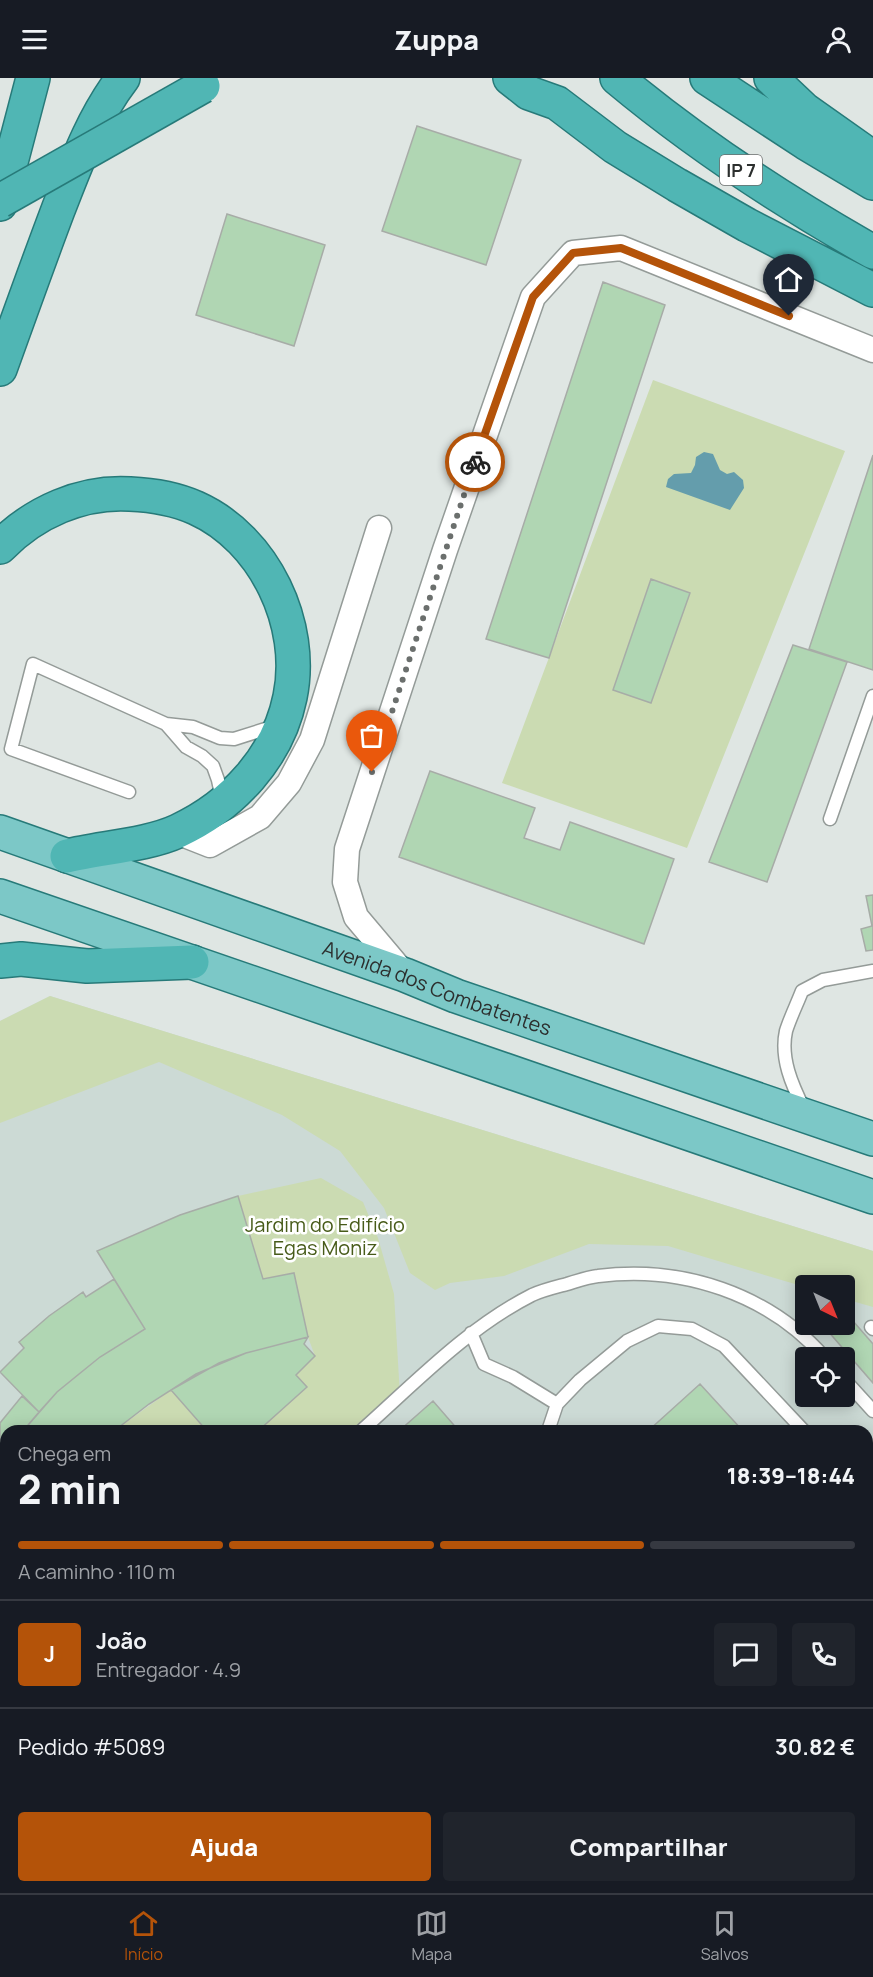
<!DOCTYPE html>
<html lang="pt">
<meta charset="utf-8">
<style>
:root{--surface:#171b24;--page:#20242c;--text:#f1f3f6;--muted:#9ea1a6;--line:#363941;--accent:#b45309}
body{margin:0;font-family:Manrope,sans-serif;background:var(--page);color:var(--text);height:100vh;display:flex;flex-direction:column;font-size:22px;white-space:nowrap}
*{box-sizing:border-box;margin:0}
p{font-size:20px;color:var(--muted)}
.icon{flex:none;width:33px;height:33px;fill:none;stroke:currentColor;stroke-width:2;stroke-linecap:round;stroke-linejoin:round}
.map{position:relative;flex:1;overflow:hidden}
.drawer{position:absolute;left:0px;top:1347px;width:873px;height:468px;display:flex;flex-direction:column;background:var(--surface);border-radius:18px 18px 0 0;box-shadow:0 3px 15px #0003}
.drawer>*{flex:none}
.needle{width:39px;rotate:137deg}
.buttons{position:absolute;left:795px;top:1197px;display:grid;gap:12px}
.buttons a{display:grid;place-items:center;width:60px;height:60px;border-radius:6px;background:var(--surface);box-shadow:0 3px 15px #0003;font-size:30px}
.pin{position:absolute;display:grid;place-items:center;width:51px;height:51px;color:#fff;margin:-62px -26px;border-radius:50% 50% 50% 0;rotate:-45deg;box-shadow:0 0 6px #0007}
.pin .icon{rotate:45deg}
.courier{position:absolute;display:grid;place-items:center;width:60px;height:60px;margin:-30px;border:4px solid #b45309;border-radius:50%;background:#fff;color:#222;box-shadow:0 2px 8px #0007}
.head em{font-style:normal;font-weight:800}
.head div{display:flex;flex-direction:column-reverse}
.head{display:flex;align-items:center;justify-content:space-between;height:102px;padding:0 18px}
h1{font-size:39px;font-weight:800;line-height:45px}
.bar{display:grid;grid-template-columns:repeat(4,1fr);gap:9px 6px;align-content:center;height:72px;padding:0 18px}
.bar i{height:8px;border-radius:4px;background:var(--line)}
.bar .on{background:var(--accent)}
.bar p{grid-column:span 4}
.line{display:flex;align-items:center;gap:15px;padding:0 18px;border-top:2px solid var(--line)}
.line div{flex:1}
.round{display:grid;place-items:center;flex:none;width:63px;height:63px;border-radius:6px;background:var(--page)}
.cta{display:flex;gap:12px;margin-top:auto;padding:12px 18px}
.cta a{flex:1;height:69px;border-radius:6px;background:var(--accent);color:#fff;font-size:24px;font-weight:800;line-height:69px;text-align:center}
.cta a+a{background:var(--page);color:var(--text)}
header{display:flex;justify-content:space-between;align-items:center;height:78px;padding:0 18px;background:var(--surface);font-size:27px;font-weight:800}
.tabs{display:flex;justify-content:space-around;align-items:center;height:84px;border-top:2px solid var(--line);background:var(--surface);font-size:16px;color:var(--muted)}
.tabs a{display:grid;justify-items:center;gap:3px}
.tabs .on{color:var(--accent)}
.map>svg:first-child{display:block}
.built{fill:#ccdad5;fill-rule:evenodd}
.green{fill:#cbdbb2}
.water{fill:#649dac}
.building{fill:#b0d6b3;stroke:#a7aca7;stroke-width:1.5}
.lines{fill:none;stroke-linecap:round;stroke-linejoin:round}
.service-casing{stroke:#949b98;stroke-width:15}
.minor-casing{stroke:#949b98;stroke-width:27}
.primary-casing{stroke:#277a79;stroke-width:36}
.trunk-casing{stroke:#277a79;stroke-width:36}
.service{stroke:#fff;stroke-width:12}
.minor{stroke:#fff;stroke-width:24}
.primary{stroke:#7cc8c7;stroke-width:33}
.trunk{stroke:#50b6b4;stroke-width:33}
.trunk-bridge-casing{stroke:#277a79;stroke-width:36;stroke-linecap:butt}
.trunk-bridge{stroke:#50b6b4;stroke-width:33}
.done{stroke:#6b6f6d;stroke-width:6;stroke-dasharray:0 10.8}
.route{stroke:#b45309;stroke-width:8}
.labels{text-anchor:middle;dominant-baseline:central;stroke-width:5;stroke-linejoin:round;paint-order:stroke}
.shield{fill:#fff;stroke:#6b6d6d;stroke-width:1.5}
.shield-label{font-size:18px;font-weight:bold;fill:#2c2f2e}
.street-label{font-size:20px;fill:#2c2f2e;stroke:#fff}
.park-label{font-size:20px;fill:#475b19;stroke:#fff}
</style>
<header><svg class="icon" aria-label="menu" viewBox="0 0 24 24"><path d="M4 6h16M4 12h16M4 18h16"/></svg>Zuppa<svg class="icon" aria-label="person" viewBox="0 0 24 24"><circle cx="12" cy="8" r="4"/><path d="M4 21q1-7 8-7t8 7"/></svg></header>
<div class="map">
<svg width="873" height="1815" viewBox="0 0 873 1815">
<rect width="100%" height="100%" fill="#dfe6e3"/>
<!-- built -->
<path class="built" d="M50,918L873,1173V1815H0V943ZM806,1208H844V1246H806ZM806,1280H844V1318H806ZM6,1353H867V1809H6Z"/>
<!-- green -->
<path class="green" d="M653,302L845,373L687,770L502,705Z
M50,918L873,1173V1229L845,1221L844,1208H806L805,1209L668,1168L589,1166L504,1198L450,1205L435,1212L410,1195L384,1130L340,1073L282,1037L159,984L0,1045V943Z
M321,1100L363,1124L378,1160L394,1216L400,1318L359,1353H258L306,1309L296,1297L315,1278L308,1259L294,1195L263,1201L238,1118Z
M171,1312L207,1353H114Z
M6,1590V1653L0,1658V1596Z"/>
<!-- water -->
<path class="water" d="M704,374L713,376L720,392L727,396L734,394L743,402L744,410L730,432L666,409L668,401L674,396L691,395L695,387L696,379Z"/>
<!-- building -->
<path class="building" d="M417,48L521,82L486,187L382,153Z
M227,136L325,167L294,268L196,237Z
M603,204L665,227L549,580L486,561Z
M873,377V592L809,571Z
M651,501L690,515L651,625L613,612Z
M793,567L847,584L767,804L709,784Z
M430,693L535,730L524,760L560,772L570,744L674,781L644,866L399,779Z
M873,817V872L866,873L861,851L872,848L866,818Z
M238,1118L263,1201L294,1195L308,1259L246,1275L196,1296L149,1326L114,1353H23L57,1314L79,1296L100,1279L145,1251L97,1173L180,1137Z
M114,1201L145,1251L100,1279L57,1314L39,1334L0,1294L24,1270L19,1264L49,1238L83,1214L86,1219Z
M846,1235L873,1266V1305L827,1252L833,1246H844Z
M308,1259L304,1266L315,1278L296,1297L307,1309L258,1353H244L239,1348L233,1353H207L171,1312L219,1285L246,1275Z
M700,1306L743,1353H648Z
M22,1318L39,1334L23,1353H6V1377L0,1385V1345Z
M433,1323L459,1353H399Z
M870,1360L873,1364V1411L867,1405V1363Z
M6,1377V1496L0,1504V1385Z
M3,1527L6,1530V1590L0,1596V1530Z
M873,1645V1710L867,1716V1650Z
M6,1677V1730L0,1735V1683Z
M6,1752V1805L0,1810V1757Z
M867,1770L873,1777V1792L867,1798Z
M31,1809H90L83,1815H24Z
M118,1809H145L139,1815H111Z
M214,1809H254L259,1815H208Z
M298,1809H369L363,1815H291Z
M480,1809H552L558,1815H485Z
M552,1809H585L579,1815H558Z
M651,1809H690L683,1815H657Z
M690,1809H761L763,1812L760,1815H683Z
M761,1809H844L850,1815H766Z"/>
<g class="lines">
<!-- service casing -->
<g class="service-casing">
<path id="service" d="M166,646L186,669L202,678L213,688L218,702L222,721
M129,714L11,671L33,586L166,646L193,649L220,660L234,661L275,648
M830,741L873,618
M804,1031C792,1007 780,980 786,953C790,940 797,926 802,913L823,902L873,893
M871,1249L873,1251
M471,1255L484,1286L513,1299L557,1326
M844,1301L873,1333
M361,1353C415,1305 467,1250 532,1217C543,1212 556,1209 567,1206C577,1203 588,1199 598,1198C682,1187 769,1216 825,1280
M548,1353L557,1326L580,1302L627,1263L658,1248L692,1251L724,1268L804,1353
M867,1422L873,1428
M867,1574L873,1571
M0,1677L6,1671
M149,1815L156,1809"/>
</g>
<!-- minor casing -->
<g class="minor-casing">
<path id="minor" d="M177,754L210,767L260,739L289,705L312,662L379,450
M405,897L356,839L345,804L347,771L445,472L533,219L573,175L621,170L873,272"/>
</g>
<!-- primary casing -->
<g class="primary-casing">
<g id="primary">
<path id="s1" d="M0,754L405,897L456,918L873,1061"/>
<path d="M0,818L873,1119"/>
</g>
</g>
<!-- trunk casing -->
<g class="trunk-casing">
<path id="trunk" d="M510,0L529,15L557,25L615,69L677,107L747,147L873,212
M617,0C696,66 783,123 873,174
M707,0L806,65L873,105
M771,0L805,32L873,80
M0,126L33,0
M0,291C19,238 38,185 58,132C76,86 93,39 123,0
M0,469C34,434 82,413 130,416C153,417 176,421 196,430C265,461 305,547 290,619C278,679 232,728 178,753C148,767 100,770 67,778
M0,883L21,881L87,888L192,884"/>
</g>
<!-- service -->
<use href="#service" class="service"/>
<!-- minor -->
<use href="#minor" class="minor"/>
<!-- primary -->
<use href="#primary" class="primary"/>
<!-- trunk -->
<use href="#trunk" class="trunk"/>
<!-- trunk-bridge casing -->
<g class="trunk-bridge-casing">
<path id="trunk-bridge" d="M0,123L203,8"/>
</g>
<!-- trunk-bridge -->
<use href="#trunk-bridge" class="trunk-bridge"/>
</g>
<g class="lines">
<!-- done -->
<path class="done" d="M372,694L475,384"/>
<!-- route -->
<path class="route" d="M475,384L533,219L573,175L621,170L789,238"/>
</g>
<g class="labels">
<!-- shield labels -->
<rect class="shield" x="720" y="77" width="42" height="30" rx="4.5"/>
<g class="shield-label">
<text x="741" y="92">IP 7</text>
</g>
<!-- street labels -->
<g class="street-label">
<text stroke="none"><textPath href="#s1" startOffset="464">Avenida dos Combatentes</textPath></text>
</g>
<!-- park labels -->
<g class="park-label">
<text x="325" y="1146">Jardim do Edifício<tspan x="325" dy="23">Egas Moniz</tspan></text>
</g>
</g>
</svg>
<div class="buttons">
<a><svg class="needle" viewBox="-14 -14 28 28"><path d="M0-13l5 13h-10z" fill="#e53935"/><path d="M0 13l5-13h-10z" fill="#9ea1a6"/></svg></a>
<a><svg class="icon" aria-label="locate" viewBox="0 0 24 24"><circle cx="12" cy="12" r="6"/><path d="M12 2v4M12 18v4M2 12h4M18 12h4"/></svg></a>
</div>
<div class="pin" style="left:372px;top:694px;background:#ea580c"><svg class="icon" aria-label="bag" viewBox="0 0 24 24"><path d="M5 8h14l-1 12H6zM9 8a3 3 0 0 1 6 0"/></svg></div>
<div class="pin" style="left:789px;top:238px;background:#1f2937"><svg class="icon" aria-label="home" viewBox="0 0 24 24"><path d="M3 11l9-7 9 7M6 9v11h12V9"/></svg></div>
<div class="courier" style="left:475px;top:384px"><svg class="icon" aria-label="bike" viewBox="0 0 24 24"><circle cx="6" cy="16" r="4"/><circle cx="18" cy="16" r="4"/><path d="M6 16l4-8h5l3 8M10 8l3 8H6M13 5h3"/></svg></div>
<section class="drawer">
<div class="head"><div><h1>2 min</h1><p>Chega em</p></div><em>18:39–18:44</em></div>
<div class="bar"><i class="on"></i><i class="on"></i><i class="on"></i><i></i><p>A caminho · 110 m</p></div>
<div class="line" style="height:108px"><b class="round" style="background:var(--accent);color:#fff">J</b><div><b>João</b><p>Entregador · 4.9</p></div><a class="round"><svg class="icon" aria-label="chat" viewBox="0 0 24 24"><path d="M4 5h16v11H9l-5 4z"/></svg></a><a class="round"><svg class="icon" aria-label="phone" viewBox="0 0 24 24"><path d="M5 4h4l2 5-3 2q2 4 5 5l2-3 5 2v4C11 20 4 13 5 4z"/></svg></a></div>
<div class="line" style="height:78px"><div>Pedido #5089</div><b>30.82 €</b></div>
<div class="cta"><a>Ajuda</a><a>Compartilhar</a></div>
</section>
</div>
<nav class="tabs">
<a class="on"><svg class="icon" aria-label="home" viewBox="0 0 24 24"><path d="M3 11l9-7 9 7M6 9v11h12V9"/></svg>Início</a>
<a><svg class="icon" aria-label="map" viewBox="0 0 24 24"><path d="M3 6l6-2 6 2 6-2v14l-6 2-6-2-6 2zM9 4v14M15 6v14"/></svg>Mapa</a>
<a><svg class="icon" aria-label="saved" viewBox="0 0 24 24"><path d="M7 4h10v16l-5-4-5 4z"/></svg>Salvos</a>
</nav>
